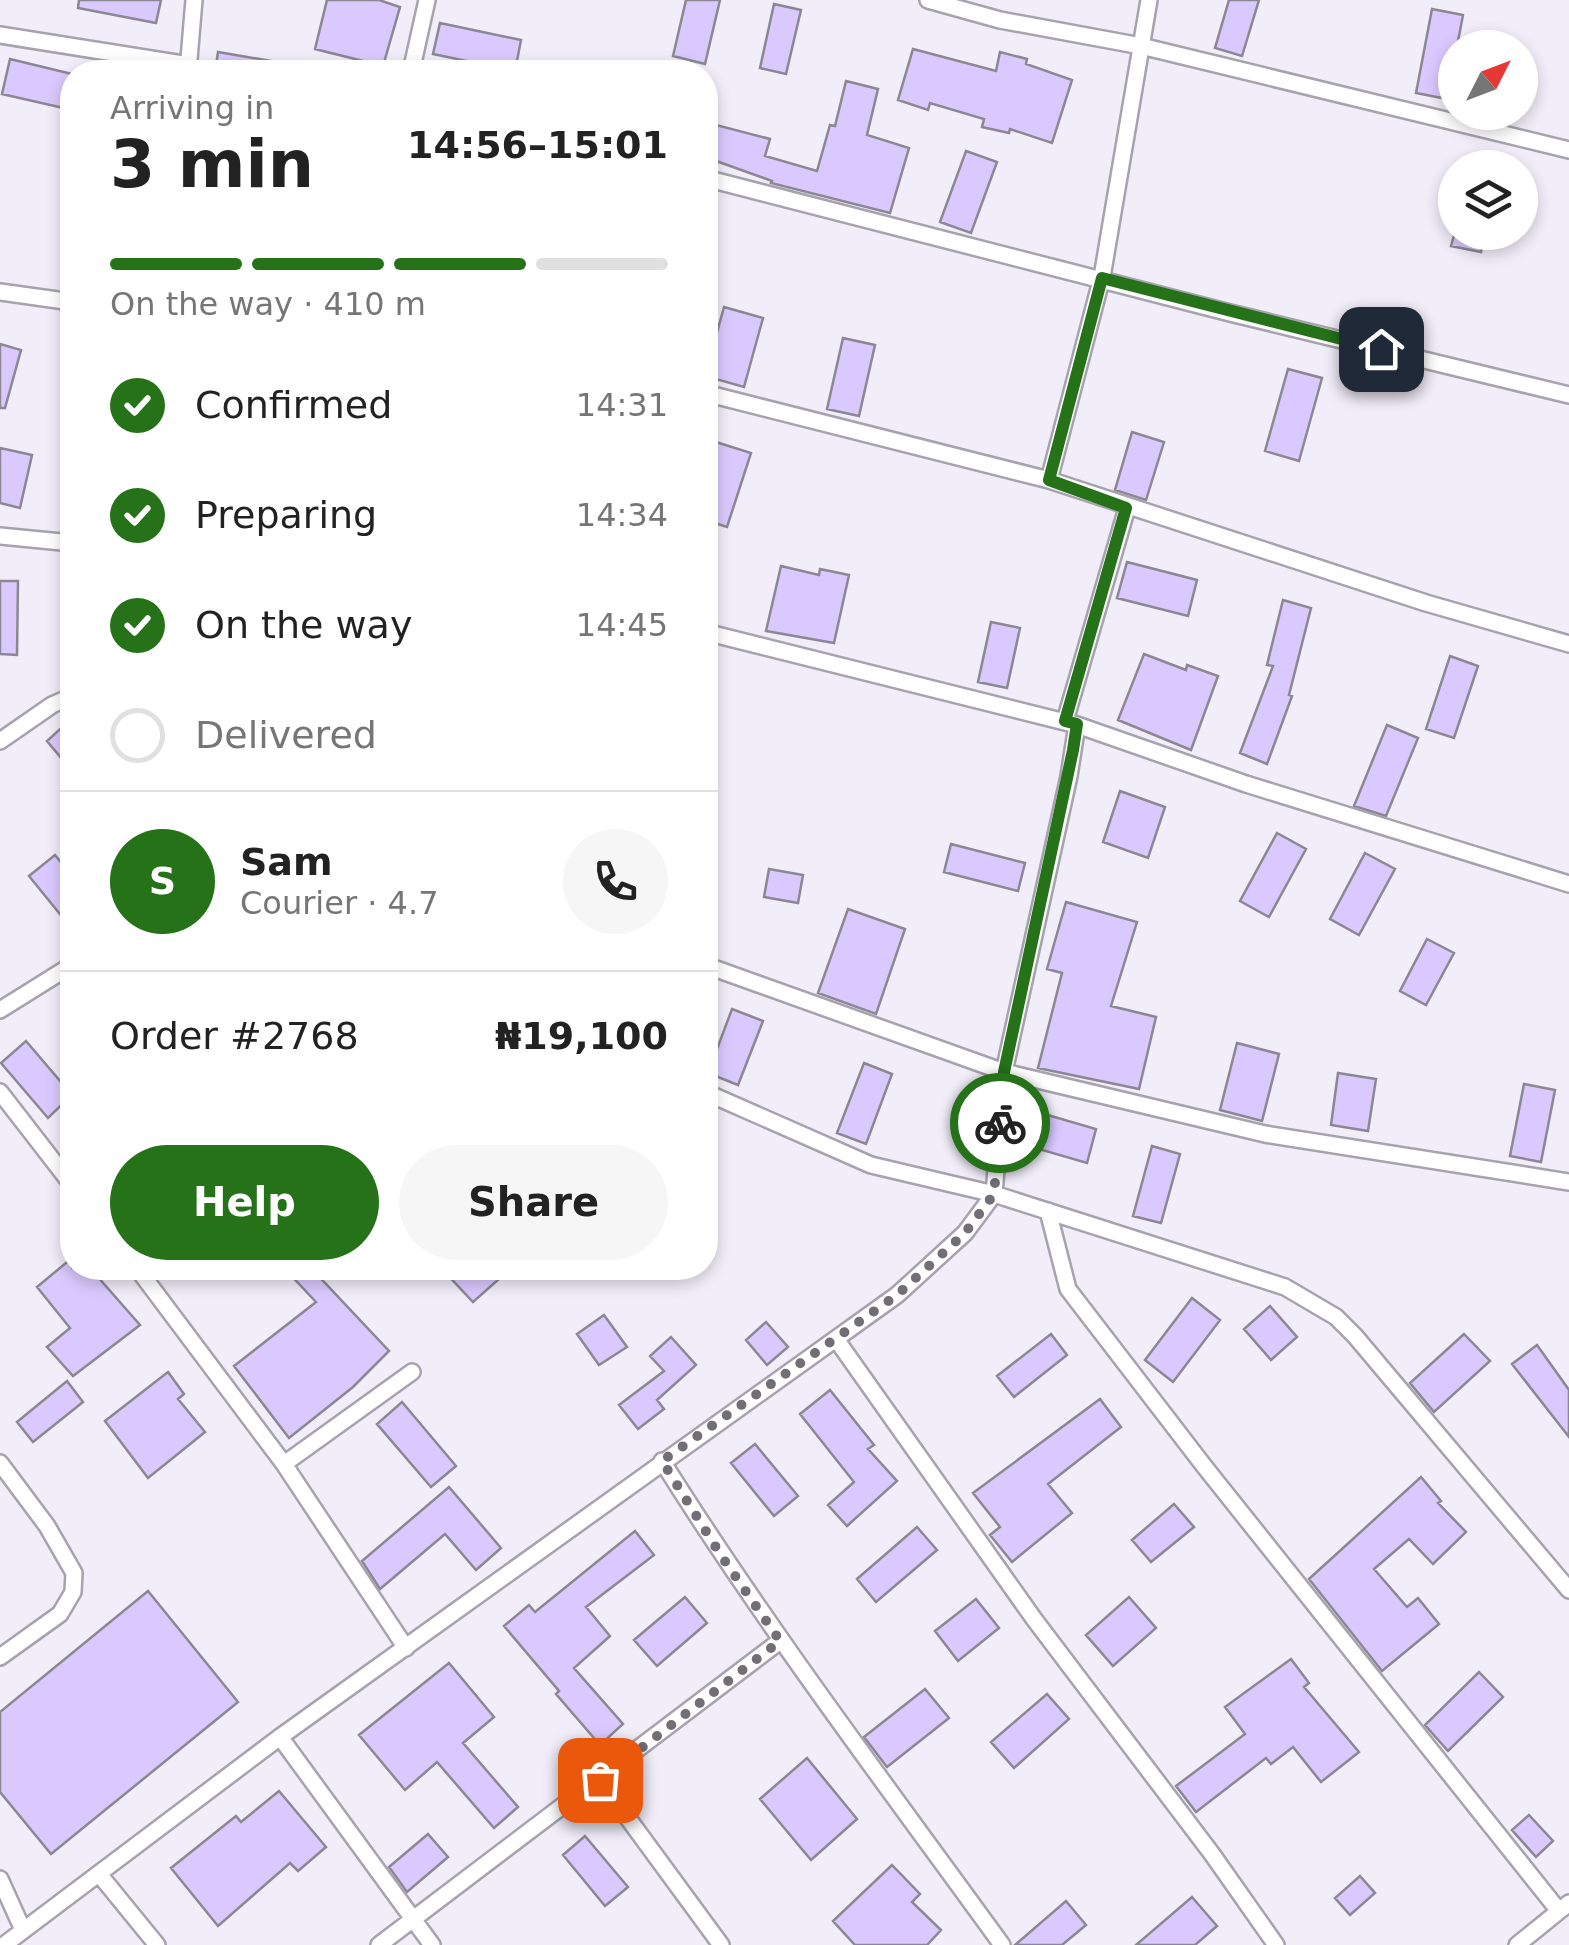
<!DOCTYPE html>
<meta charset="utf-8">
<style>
:root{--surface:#fff;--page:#f6f6f6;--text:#222;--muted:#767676;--line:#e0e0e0;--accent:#257219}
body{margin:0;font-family:"DejaVu Sans",sans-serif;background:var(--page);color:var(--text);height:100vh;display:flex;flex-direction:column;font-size:38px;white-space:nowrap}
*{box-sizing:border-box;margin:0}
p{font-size:32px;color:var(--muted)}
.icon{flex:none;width:55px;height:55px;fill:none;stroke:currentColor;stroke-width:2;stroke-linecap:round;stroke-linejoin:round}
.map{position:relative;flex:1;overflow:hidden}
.panel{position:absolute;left:60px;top:60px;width:658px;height:1220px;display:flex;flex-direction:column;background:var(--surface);border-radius:40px;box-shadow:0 5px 15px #0003}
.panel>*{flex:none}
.needle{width:65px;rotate:48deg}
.controls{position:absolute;left:1438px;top:30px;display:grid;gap:20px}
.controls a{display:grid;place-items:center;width:100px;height:100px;border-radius:50%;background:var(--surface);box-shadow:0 5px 15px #0003;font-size:50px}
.pin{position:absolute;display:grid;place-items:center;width:85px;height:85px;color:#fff;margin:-42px;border-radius:20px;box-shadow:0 5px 15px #0006}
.courier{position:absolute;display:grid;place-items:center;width:100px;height:100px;margin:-50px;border:8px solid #257219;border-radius:50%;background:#fff;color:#222;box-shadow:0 2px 12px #0007}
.overview em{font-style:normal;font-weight:700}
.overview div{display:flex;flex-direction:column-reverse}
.overview{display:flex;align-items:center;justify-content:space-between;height:170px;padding:0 50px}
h1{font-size:65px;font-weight:700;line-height:75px}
.bar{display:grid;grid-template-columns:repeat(4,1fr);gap:15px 10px;align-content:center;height:120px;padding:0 50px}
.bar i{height:12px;border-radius:8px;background:var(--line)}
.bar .selected{background:var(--accent)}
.bar p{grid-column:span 4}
.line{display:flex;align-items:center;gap:25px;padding:0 50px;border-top:2px solid var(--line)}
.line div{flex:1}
.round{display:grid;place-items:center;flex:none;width:105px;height:105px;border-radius:52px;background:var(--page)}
ol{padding:0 50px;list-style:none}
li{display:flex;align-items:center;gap:30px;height:110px}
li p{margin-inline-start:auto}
li .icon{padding:10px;border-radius:50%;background:var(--accent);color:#fff;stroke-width:4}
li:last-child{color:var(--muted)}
li i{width:55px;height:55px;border:5px solid var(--line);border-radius:50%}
.action{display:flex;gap:20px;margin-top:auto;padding:20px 50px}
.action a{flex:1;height:115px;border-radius:60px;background:var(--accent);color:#fff;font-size:40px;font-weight:700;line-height:115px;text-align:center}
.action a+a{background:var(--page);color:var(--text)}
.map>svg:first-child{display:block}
.building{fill:#dac9fe;stroke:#8b8893;stroke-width:2.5}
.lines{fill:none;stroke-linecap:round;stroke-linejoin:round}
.minor-casing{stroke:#a6a3ae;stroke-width:20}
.minor{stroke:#fff;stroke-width:15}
.done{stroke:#716e76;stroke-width:10;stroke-dasharray:0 18}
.route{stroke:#257219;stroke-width:12}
</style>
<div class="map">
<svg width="1569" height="1945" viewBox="0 0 1569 1945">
<rect width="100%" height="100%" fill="#f1edf9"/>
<!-- building -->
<path class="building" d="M79,0H161L156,23L78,8Z
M327,0H379L400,7L383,66L315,49Z
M686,0H720L705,64L673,56Z
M1229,0H1259L1242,56L1215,48Z
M774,4L801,10L786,74L760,68Z
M1432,9L1463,15L1447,99L1416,93Z
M440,23L521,40L515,71L433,54Z
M913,49L996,71L1000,52L1027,59L1026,64L1072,80L1052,143L1010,129L1009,133L982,127L984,119L930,103L928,110L898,100Z
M218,52L289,64V72H215Z
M10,59L72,74V110L2,94Z
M846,81L878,89L867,135L909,148L890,213L771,183L772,181L705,157V122L770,139L765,156L817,171L830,125L835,126Z
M966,151L997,162L971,233L940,222Z
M1455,232H1486L1481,252L1451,246Z
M724,307L763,318L744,387L705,376Z
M843,338L875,345L859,416L827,409Z
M0,344L21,350L5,408H0Z
M1288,369L1322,378L1299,461L1265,451Z
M1132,432L1164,442L1146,500L1115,490Z
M716,442L751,453L727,527L705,520V477Z
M0,448L32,455L20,508L0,503Z
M1127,562L1197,580L1188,616L1117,598Z
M781,566L819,575L820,569L849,575L834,643L766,631Z
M0,581H18L17,655L0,654Z
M1283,600L1311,608L1289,695L1292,696L1267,764L1240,753L1273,666L1267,665Z
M991,622L1020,628L1007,688L978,682Z
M1144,654L1186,670L1187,665L1218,676L1191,750L1118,720Z
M1450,656L1478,666L1454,738L1426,729Z
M72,718V771L47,741Z
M1387,725L1418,738L1386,816L1354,806Z
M1120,791L1165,807L1148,858L1103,842Z
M1277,833L1306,849L1269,917L1240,901Z
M951,844L1025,863L1018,891L944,872Z
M1365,853L1395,869L1359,935L1330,919Z
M55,855L72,876V929L29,876Z
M769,869L803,875L798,903L764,897Z
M1066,902L1137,922L1111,1006L1156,1017L1139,1089L1038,1068L1062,973L1047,969Z
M848,909L905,929L876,1014L818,993Z
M1427,939L1454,953L1426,1005L1400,991Z
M732,1009L763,1021L738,1085L708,1073Z
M26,1041L72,1095L48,1118L1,1063Z
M1237,1043L1279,1054L1262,1121L1220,1110Z
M864,1063L892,1074L866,1144L837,1133Z
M1338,1073L1376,1079L1368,1131L1331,1125Z
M1524,1084L1555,1090L1541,1162L1510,1156Z
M1027,1109L1096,1129L1087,1163L1018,1143Z
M1152,1146L1180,1154L1161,1223L1133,1216Z
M72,1258V1268H90L140,1325L73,1376L47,1347L70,1328L37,1287Z
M284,1268H311L389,1351L353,1387L289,1438L234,1366L316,1302Z
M441,1268H488L499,1279L473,1302Z
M1192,1298L1220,1320L1173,1382L1145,1360Z
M1270,1306L1297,1337L1271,1360L1244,1329Z
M604,1315L627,1347L599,1365L577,1334Z
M766,1322L788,1347L767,1365L746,1340Z
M1051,1334L1067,1355L1014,1397L997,1376Z
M1464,1334L1490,1361L1434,1412L1410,1383Z
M671,1337L696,1365L657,1400L664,1409L638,1429L619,1405L664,1371L650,1356Z
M1537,1345L1569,1390V1437L1512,1364Z
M168,1372L184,1394L178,1399L205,1432L148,1478L105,1421Z
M67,1381L83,1402L33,1442L17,1422Z
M830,1390L874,1445L868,1449L897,1481L847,1526L828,1505L854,1482L800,1414Z
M1100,1399L1121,1427L1048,1484L1072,1513L1012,1562L990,1535L1000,1527L973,1493Z
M402,1402L456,1466L431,1487L377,1424Z
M755,1444L798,1496L774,1516L731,1463Z
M1421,1477L1441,1501L1438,1503L1466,1532L1433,1564L1409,1539L1374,1569L1407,1607L1418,1598L1439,1624L1382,1671L1309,1579Z
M449,1487L501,1548L476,1570L445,1534L380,1589L362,1561Z
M1174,1504L1194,1527L1151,1562L1132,1540Z
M917,1527L937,1550L876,1602L857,1579Z
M635,1531L654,1555L586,1607L610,1636L574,1668L623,1724L600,1745L556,1694L559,1691L504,1626L529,1605L535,1612Z
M148,1591L238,1702L51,1854L0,1792V1712Z
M685,1597L707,1623L657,1666L634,1640Z
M1129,1597L1156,1628L1113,1666L1086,1635Z
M976,1599L999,1628L958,1661L935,1631Z
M1291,1659L1309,1683L1304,1687L1359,1752L1321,1782L1293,1747L1271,1764L1266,1758L1196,1812L1176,1786L1245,1734L1225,1707Z
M449,1663L494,1717L463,1743L518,1807L494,1828L437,1762L405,1790L359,1735Z
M1479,1672L1503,1697L1448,1751L1425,1725Z
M925,1689L949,1718L887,1767L864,1737Z
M1047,1694L1069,1719L1014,1768L991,1742Z
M807,1758L857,1819L811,1860L760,1799Z
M279,1791L326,1847L298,1871L290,1863L218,1926L171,1868L236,1816L241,1822Z
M1529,1815L1553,1841L1536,1857L1512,1830Z
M428,1834L448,1857L407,1892L389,1867Z
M585,1836L628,1887L605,1906L563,1855Z
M892,1865L920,1894L912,1902L941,1930L927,1945H855L833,1921Z
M1360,1876L1375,1893L1350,1915L1335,1898Z
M1192,1897L1217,1926L1195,1945H1136Z
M1066,1901L1086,1925L1062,1945H1015Z"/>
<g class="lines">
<!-- minor casing -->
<g class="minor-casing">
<path id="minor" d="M928,0L1000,20L1141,46L1569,150
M0,35L189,65
M188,71L194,0
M411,72L427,0
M705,178L1230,313L1569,395
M0,292L72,302
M705,393L1049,480L1426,603L1569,644
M1049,480L1102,277L1149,0
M0,536L72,543
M705,632L1077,725L1246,784L1569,884
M1065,721L1127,508
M0,741L52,705L72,696
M705,965L1004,1072L1265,1134L1569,1182
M0,1010L72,965
M0,1092L72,1185
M705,1092L871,1165L994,1194L1285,1287L1336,1317L1355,1336L1569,1590
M1048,1211L1068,1289L1204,1466L1559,1911
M137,1268L284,1464L406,1648
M836,1339L1034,1619L1212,1854L1276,1945
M662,1461C767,1628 886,1785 1002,1945
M0,1463L47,1526L74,1573L73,1592L60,1614L0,1657
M284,1464L412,1372
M280,1737L432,1945
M600,1780L721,1945
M99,1874L157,1945
M0,1879L23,1930
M4,1945L280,1737L897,1295L965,1233L994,1194L1004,1072L1069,776L1077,725
M379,1945L780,1641
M1517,1945L1569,1903"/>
</g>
<!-- minor -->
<use href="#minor" class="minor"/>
</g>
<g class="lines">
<!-- done -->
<path class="done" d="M600,1780L780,1641L722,1557L662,1461L897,1295L965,1233L994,1194L1000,1123"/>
<!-- route -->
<path class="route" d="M1000,1123L1004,1072L1073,750L1077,724L1065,721L1126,508L1049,480L1102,278L1381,349"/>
</g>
</svg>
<div class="controls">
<a><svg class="needle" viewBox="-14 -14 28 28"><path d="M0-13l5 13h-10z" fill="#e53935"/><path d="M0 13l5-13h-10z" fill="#767676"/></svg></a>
<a><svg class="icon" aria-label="layers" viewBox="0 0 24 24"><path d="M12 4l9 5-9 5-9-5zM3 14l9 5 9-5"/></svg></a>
</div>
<div class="pin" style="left:600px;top:1780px;background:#ea580c"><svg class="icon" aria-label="bag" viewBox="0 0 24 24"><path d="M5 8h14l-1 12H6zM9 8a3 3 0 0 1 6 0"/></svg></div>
<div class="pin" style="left:1381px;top:349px;background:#1f2937"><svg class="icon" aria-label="home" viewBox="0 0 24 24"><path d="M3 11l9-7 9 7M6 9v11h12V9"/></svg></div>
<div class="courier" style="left:1000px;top:1123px"><svg class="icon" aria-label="bike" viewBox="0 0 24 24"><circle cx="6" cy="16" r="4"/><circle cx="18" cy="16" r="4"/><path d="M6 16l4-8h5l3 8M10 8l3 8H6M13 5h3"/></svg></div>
<section class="panel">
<div class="overview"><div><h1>3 min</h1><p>Arriving in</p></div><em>14:56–15:01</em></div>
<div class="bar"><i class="selected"></i><i class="selected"></i><i class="selected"></i><i></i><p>On the way · 410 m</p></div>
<ol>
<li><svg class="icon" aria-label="check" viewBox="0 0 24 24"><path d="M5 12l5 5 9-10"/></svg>Confirmed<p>14:31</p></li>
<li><svg class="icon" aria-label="check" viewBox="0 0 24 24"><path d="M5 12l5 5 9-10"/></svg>Preparing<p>14:34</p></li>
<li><svg class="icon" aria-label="check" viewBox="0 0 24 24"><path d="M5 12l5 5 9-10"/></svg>On the way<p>14:45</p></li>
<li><i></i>Delivered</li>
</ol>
<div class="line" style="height:180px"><b class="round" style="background:var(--accent);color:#fff">S</b><div><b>Sam</b><p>Courier · 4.7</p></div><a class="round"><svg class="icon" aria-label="phone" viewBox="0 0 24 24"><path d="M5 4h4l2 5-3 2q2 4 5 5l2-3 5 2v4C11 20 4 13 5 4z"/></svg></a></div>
<div class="line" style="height:130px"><div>Order #2768</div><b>₦19,100</b></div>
<div class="action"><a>Help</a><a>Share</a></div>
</section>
</div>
